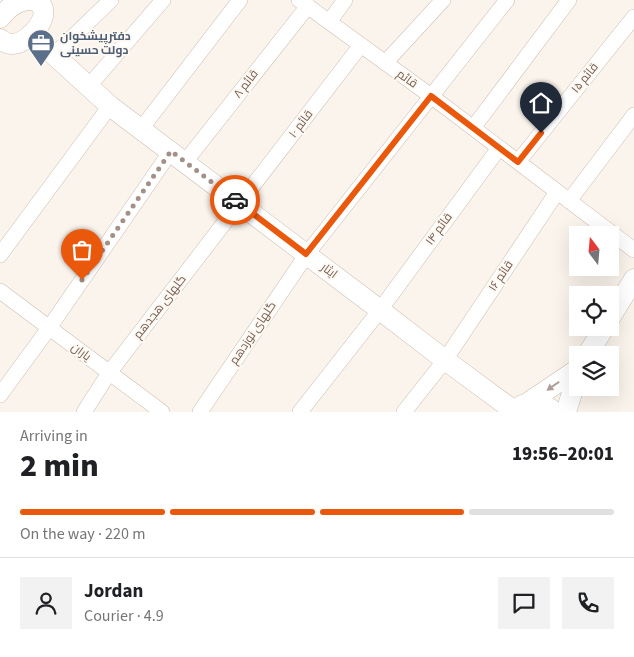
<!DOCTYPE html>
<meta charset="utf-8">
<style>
:root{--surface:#fff;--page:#f2f2f2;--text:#202124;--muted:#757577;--line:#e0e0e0;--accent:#ea580c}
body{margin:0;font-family:"Source Sans 3",Cairo,sans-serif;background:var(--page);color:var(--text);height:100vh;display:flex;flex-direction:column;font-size:19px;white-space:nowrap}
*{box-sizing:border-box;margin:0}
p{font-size:16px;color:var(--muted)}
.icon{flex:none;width:28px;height:28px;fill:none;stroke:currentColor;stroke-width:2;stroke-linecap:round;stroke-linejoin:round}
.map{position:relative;height:412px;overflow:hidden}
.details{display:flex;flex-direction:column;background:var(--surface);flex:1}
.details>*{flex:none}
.needle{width:32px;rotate:344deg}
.fabs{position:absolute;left:569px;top:226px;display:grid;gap:10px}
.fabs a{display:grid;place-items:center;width:50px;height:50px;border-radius:0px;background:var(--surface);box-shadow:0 5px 20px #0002;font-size:25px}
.pin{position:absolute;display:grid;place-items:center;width:42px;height:42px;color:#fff;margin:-51px -21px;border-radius:50% 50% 50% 0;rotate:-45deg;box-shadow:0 0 5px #0007}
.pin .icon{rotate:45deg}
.courier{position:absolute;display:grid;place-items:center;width:50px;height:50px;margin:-25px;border:4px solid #ea580c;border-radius:50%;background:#fff;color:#222;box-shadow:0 1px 6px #0007}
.head em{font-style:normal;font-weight:800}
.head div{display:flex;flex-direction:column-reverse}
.head{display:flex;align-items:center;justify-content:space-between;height:85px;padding:0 20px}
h1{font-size:32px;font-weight:800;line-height:38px}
.bar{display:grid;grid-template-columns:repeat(4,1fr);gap:8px 5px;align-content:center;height:60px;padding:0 20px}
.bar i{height:6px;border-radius:4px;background:var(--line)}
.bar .current{background:var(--accent)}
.bar p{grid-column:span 4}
.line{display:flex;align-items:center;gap:12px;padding:0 20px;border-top:1px solid var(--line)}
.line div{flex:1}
.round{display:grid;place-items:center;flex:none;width:52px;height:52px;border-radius:0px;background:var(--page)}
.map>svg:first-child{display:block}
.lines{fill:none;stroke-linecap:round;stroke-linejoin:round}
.street-casing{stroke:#ccbdb3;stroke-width:16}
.secondary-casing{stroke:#cebdb1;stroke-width:21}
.street{stroke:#fff;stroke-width:15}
.secondary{stroke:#fff;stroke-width:20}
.oneway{fill:#ac9d97}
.done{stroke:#a39187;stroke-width:5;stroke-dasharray:0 9}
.route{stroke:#ea580c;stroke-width:6}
.labels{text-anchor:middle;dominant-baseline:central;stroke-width:4;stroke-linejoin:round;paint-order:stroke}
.service-label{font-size:12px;font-weight:bold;fill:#4e5e75;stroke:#fdf9f2;text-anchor:start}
.street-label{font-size:12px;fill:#745c51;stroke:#fdf9f2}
</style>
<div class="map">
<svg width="634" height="412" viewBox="0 0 634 412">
<rect width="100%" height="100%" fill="#fbf4ec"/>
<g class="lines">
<!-- street casing -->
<g class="street-casing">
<path id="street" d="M299,0L431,96L634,250
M329,22L345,0
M54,55L111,0
M385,63L443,0
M89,86L163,0
M473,128L569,0
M141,129L240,0
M185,162L308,6
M518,162L634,17
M569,201L634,115
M0,255L110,106
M0,291L162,412
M0,395L49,328L171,151
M84,412L109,373L361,45
M200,412L307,254L507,0
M300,412L380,310L499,148
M404,412L445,360L557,192"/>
</g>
<!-- secondary casing -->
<g class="secondary-casing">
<path id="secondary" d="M0,18C8,8 14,3 26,0
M31,34L110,106L380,310L445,360L513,410
M0,39C3,41 7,44 11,44C25,45 47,23 43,9C43,6 41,4 39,2L31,0
M610,318L634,279
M587,355L604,328
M529,402L578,369
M522,405C535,400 544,403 554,412
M566,412L578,374"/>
</g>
<!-- street -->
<use href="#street" class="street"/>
<!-- secondary -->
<use href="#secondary" class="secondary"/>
</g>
<!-- one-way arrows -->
<defs><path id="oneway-solid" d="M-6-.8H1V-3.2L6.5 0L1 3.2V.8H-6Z" transform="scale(1.25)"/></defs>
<use class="oneway" href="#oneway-solid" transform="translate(553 386) rotate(145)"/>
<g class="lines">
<!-- done -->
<path class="done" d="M82,280L171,151L235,200"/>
<!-- route -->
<path class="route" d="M235,200L306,254L431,96L518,162L541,133"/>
</g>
<!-- icons -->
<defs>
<g id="office-pin" transform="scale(1.4375)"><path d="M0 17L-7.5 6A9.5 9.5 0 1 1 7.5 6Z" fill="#5c6f8a" stroke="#fdf9f2"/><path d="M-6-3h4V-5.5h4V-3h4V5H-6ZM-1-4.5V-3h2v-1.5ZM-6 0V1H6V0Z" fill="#fff"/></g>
</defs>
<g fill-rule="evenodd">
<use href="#office-pin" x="41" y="43"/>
</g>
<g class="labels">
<!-- service labels -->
<g class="service-label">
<text x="60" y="36">دفترپیشخوان<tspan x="60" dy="14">دولت حسینی</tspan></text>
</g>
<!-- street labels -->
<g class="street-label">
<text transform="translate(585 78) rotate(-51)">قائم ۱۵</text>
<text transform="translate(407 79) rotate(36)">قائم</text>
<text transform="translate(246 84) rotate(-52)">قائم ۸</text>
<text transform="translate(301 124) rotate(-53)">قائم ۱۰</text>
<text transform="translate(439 229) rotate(-54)">قائم ۱۴</text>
<text transform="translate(329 271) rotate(37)">ایثار</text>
<text transform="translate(501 276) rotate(-56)">قائم ۱۶</text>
<text transform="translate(160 307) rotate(-52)">گلهای هجدهم</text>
<text transform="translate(253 333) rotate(-56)">گلهای نوزدهم</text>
<text transform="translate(81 352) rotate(37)">یاران</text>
</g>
</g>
</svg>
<div class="fabs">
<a><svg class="needle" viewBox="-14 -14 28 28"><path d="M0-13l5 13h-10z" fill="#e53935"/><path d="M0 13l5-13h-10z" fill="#757577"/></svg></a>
<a><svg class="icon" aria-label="locate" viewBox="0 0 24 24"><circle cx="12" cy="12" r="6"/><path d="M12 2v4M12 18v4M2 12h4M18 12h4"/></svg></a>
<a><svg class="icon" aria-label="layers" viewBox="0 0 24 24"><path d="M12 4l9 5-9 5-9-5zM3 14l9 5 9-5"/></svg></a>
</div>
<div class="pin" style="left:82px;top:280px;background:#ea580c"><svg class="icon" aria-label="bag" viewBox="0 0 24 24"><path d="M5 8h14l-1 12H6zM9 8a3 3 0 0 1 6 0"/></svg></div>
<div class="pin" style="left:541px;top:133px;background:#1f2937"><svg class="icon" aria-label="home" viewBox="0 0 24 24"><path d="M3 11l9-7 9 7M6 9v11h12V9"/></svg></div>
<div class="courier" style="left:235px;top:200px"><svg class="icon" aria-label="car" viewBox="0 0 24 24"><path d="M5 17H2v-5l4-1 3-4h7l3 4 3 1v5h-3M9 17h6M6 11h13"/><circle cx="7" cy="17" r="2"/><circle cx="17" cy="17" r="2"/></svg></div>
</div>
<section class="details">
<div class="head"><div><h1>2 min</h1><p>Arriving in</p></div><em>19:56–20:01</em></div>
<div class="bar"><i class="current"></i><i class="current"></i><i class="current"></i><i></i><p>On the way · 220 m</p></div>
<div class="line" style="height:90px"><a class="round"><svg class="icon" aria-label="person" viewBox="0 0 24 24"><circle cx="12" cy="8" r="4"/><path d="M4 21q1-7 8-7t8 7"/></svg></a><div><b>Jordan</b><p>Courier · 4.9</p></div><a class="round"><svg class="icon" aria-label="chat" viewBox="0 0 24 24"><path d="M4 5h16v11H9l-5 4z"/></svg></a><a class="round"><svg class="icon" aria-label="phone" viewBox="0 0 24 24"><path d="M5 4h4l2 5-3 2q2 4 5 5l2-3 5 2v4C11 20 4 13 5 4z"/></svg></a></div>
</section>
